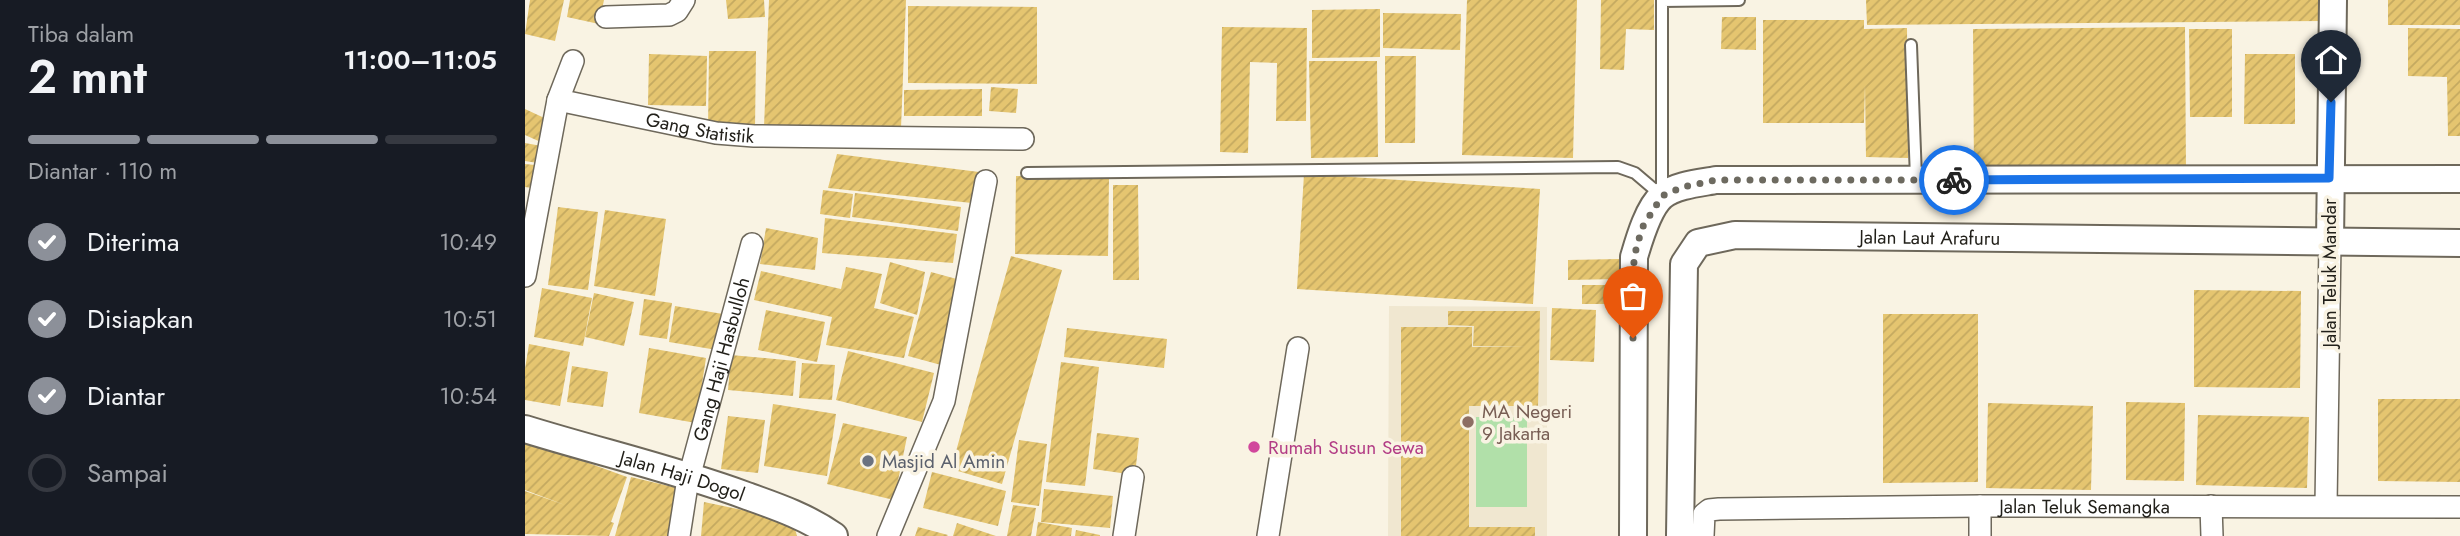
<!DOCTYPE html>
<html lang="id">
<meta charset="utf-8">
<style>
:root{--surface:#171b24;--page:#242831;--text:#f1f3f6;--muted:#9ea1a6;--line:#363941;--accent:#8c9099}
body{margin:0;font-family:Jost,sans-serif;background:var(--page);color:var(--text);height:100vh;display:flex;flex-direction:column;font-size:26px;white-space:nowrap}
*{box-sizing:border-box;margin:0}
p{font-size:23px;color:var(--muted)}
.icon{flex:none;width:38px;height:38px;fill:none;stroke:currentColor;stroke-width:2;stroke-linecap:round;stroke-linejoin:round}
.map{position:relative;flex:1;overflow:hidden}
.panel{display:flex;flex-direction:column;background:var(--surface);width:525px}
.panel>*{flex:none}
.pin{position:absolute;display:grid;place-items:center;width:60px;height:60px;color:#fff;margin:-72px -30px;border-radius:50% 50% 50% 0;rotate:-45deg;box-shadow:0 0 7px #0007}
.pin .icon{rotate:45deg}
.courier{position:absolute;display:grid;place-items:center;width:70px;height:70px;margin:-35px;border:5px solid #1a73e8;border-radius:50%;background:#fff;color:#222;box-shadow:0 2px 9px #0007}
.headline em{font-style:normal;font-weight:600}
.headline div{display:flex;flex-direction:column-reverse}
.headline{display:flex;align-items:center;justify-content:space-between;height:119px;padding:0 28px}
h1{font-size:46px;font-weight:600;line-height:52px}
.bar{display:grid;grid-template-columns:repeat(4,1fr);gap:10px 7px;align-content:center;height:84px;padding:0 28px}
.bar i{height:9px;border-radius:5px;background:var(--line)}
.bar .on{background:var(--accent)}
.bar p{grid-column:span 4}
ol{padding:0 28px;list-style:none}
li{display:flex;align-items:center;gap:21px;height:77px}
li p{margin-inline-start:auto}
li .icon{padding:7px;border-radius:50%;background:var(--accent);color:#fff;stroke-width:4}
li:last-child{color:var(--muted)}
li i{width:38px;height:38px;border:4px solid var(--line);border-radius:50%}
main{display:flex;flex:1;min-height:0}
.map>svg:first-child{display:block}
.built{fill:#f0e7d0}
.grass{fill:#b1e0a9}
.building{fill:url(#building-hatch)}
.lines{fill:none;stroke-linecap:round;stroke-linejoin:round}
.service-casing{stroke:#6e685b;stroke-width:14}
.minor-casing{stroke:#6e685b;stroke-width:24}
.tertiary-casing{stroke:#6e685b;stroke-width:30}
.service{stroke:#fff;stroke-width:10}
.minor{stroke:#fff;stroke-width:21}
.tertiary{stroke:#fff;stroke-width:26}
.done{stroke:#6d6a60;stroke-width:7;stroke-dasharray:0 12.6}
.route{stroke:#1a73e8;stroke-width:9}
.education-dot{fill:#8d6e63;stroke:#f9f3e3;stroke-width:2.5}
.hotel-dot{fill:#d1479c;stroke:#f9f3e3;stroke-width:2.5}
.worship-dot{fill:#6b7280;stroke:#f9f3e3;stroke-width:2.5}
.labels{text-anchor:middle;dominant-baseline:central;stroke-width:7;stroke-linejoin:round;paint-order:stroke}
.street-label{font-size:19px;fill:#22201a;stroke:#f9f3e3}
.education-label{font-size:19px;fill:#785e54;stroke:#f9f3e3;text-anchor:start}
.hotel-label{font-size:19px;fill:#b23c85;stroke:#f9f3e3;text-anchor:start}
.worship-label{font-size:19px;fill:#5b616d;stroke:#f9f3e3;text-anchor:start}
</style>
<main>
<section class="panel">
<div class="headline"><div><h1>2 mnt</h1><p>Tiba dalam</p></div><em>11:00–11:05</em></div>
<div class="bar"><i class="on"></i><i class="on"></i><i class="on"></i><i></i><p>Diantar · 110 m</p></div>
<ol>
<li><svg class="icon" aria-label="check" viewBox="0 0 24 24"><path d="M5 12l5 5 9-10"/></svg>Diterima<p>10:49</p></li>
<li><svg class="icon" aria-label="check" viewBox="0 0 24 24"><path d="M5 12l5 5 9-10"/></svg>Disiapkan<p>10:51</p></li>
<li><svg class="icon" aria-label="check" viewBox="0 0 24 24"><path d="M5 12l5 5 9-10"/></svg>Diantar<p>10:54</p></li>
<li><i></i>Sampai</li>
</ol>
</section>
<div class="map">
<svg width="1935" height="536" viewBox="0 0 1935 536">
<defs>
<pattern id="building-hatch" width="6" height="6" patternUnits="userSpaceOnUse" patternTransform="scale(1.75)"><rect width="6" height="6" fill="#e5c570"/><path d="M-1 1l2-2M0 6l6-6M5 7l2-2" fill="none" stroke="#c4a960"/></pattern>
</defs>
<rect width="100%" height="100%" fill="#f9f3e3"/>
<!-- built -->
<path class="built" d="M864,306L1022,307V536H863Z"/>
<!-- grass -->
<path class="grass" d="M951,417H1002V507H951Z"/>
<!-- building -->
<path class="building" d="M5,0H39L30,41L0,34Z
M45,0H79L74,24L42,17Z
M201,0H239L240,17L203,19Z
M244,0H381L376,128L239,127Z
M942,0H1052L1048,158L937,155Z
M1076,0H1129V30L1101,29L1099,70L1075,69Z
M1341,0H1800V21L1342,25Z
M1863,0H1935V25H1863Z
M383,6L512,7V84L383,83Z
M855,9V57L787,58V10Z
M858,13L936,14L935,50L858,48Z
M1197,17H1231V50L1196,49Z
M1238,20H1339V29L1382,28L1383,158L1341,157L1340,85L1339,123H1238Z
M697,27L782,28L781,121H751L752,63L725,62L723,153L695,152Z
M1660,27L1661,173L1449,176L1448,29Z
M1883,28L1935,29V136H1923L1922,77L1883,76Z
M1664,29H1707V117H1665Z
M184,51H231L230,129H183Z
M124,54L182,56L181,106L123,105Z
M1720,54H1770V124H1719Z
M860,56H891L890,143H860Z
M784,61H852L853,157L786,158Z
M466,87L493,89L491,113L464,111Z
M457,89V116H379V90Z
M0,109L28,122L18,143L0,135Z
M0,143L22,147L19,164L0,161Z
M312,154L454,172L447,203L303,188Z
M0,164L10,165L7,188L0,187Z
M779,174L1015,189L1008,304L772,289Z
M491,176L584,177L583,256L490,254Z
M588,185H613L614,280H588Z
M298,190L328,194L325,218L295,214Z
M330,193L436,207L433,231L327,217Z
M33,207L73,212L63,290L23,285Z
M80,210L141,219L130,296L69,286Z
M300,218L432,234L428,263L297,253Z
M241,228L293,238L290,270L235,264Z
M486,256L537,270L477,484L426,469Z
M1094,259V279L1043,280V260Z
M365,262L400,272L392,315L355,303Z
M321,267L357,274L349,308L389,317L379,358L301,345L307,317L229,300L236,271L316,289Z
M406,272L439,281L416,365L383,356Z
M1057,285H1097V304H1057Z
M17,288L67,298L58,346L9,337Z
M1669,290L1776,291L1775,388L1669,387Z
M69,293L109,302L99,346L60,337Z
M119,299L147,303L142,339L114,335Z
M150,306L204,315L198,351L144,342Z
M1027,308L1071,310L1069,362L1025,360Z
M241,310L300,322L292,362L233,350Z
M923,311H1015L1013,406H944V527H1010V536H876V327H947V347H1005L948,346L949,326L923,325Z
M1358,314H1453V482L1358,483Z
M542,328L642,339L639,368L539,357Z
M4,344L45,352L35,406L0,400V369Z
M124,348L181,358L171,423L114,413Z
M323,351L409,373L397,422L311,400Z
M206,355L271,361L268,396L203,390Z
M536,362L574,367L560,486L521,482Z
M277,363L310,365L307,400L274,398Z
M47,366L83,372L78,407L42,402Z
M1853,399H1935V482L1853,481Z
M1601,402L1660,403L1659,481L1601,480Z
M1463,403L1568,406L1566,490L1461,488Z
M248,404L311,414L302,476L239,466Z
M1673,415L1784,417L1782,488L1671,485Z
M203,416L240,420L233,473L196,469Z
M318,423L382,437L369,500L302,484Z
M572,433L614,438L610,475L568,469Z
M0,440L102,477L86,522L89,523L84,536L0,534V491L40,505L0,490Z
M494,440L522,444L514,506L486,502Z
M407,472L481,491L473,526L398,508Z
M106,477L152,488L147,536H90Z
M519,489L588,496L585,528L516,522Z
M179,502L251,517L270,529L272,536H176Z
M488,505L511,508L506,536H482Z
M513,522L547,528L546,536H511Z
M432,523L471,536H428Z
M393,527L423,535L422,536H390Z
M551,530L575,535V536H550Z"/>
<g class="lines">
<!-- service casing -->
<g class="service-casing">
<path id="service" d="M1137,0V194
M1137,1L1214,0
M1386,45L1391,178
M502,173L1093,167L1110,173L1137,196"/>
</g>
<!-- minor casing -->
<g class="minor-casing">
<g id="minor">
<path d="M81,17L144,15L152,11L159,0"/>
<path id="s1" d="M33,100L191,133L229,136L498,139"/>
<path d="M0,276L33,100L48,61"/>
<path d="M1801,505L1805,242"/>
<path d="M1686,506L1687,536"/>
<path id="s2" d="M154,536L162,485L227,244"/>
<path d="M363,536L419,401L461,181"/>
<path d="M599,536L608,477"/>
<path d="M743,536L773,348"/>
<path id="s3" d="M1178,536L1179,514L1184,510L1194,509L1455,506L1935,507"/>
<path d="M1455,536V506"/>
</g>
</g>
<!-- tertiary casing -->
<g class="tertiary-casing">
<g id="tertiary">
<path d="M1805,242L1808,0"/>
<path id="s4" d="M0,429C74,452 149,469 222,496C253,507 282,517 309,536"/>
<path d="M1108,536L1109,257C1114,240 1123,208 1137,196C1151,185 1175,183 1191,180L1935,179"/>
<path id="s5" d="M1155,536L1159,264L1173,243L1210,235L1935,243"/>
</g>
</g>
<!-- service -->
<use href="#service" class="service"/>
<!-- minor -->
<use href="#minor" class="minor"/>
<!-- tertiary -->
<use href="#tertiary" class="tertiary"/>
</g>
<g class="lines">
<!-- done -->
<path class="done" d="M1108,338L1109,257L1117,228L1137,196L1158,187L1191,180H1429"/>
<!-- route -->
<path class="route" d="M1429,180L1804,178L1806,102"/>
</g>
<!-- markers -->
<circle class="education-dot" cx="943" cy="422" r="7"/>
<circle class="hotel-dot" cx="729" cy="447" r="7"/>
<circle class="worship-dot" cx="343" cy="461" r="7"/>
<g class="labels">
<!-- street labels -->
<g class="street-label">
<text stroke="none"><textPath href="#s1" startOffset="145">Gang Statistik</textPath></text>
<text stroke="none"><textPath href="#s5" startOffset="530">Jalan Laut Arafuru</textPath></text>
<text transform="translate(1804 273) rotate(-90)">Jalan Teluk Mandar</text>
<text stroke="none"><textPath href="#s2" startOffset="182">Gang Haji Hasbulloh</textPath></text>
<text stroke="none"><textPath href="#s4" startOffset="164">Jalan Haji Dogol</textPath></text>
<text stroke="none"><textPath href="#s3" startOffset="404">Jalan Teluk Semangka</textPath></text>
</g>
<!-- education labels -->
<g class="education-label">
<text x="957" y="411">MA Negeri<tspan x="957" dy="22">9 Jakarta</tspan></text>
</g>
<!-- hotel labels -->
<g class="hotel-label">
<text x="743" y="447">Rumah Susun Sewa</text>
</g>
<!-- worship labels -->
<g class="worship-label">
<text x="357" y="461">Masjid Al Amin</text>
</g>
</g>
</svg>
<div class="pin" style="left:1108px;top:338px;background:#ea580c"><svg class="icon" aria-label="bag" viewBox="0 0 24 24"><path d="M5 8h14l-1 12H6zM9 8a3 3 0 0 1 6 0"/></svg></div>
<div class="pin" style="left:1806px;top:102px;background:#1f2937"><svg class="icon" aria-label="home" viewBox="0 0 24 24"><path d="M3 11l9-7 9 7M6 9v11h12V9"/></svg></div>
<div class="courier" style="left:1429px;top:180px"><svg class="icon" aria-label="bike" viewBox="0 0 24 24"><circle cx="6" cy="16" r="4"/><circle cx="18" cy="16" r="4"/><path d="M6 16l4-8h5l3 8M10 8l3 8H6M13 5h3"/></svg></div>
</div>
</main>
